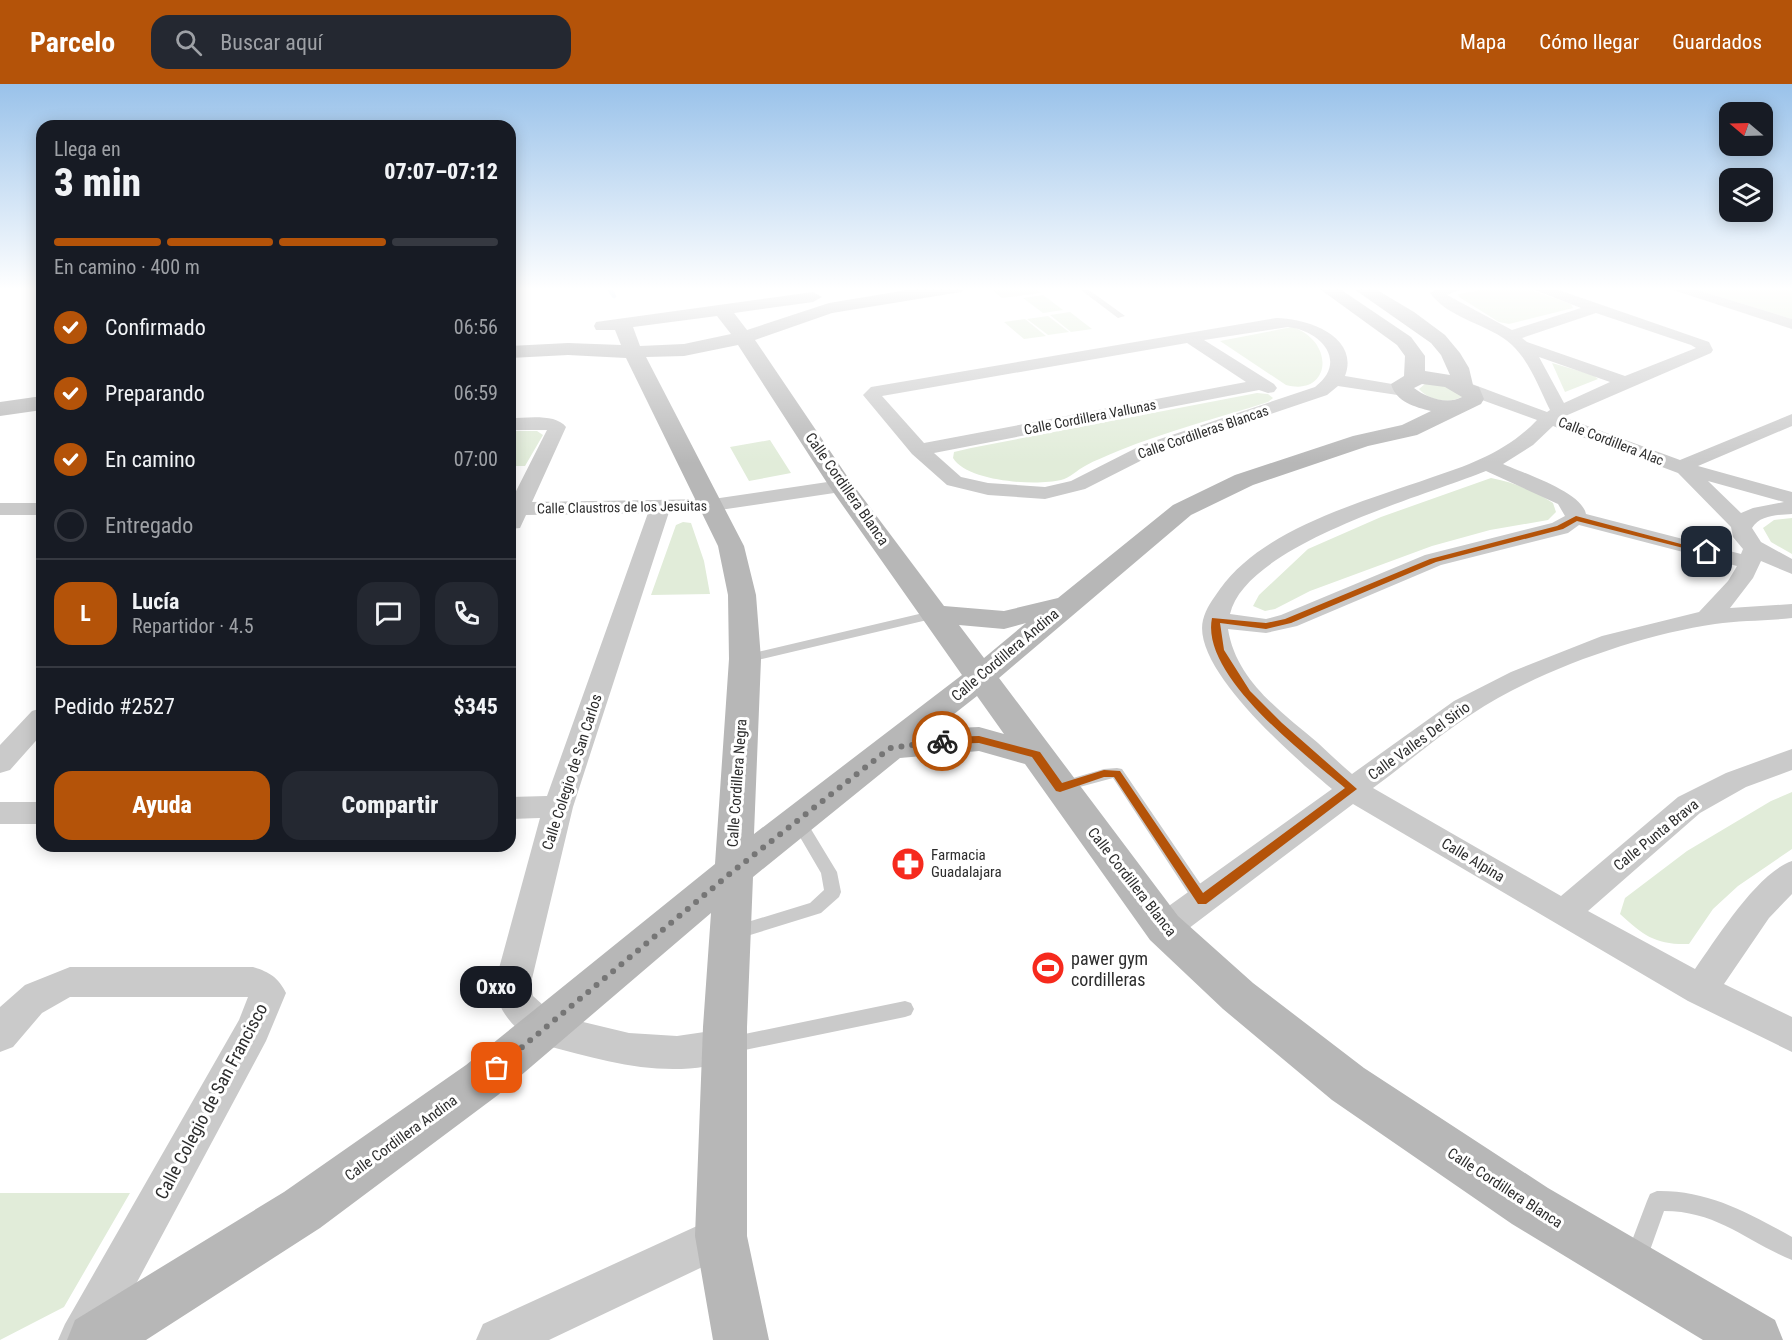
<!DOCTYPE html>
<html lang="es">
<meta charset="utf-8">
<style>
:root{--surface:#171b24;--page:#242831;--text:#f1f3f6;--muted:#9ea1a6;--line:#363941;--accent:#b45309}
body{margin:0;font-family:"Roboto Condensed",sans-serif;background:var(--page);color:var(--text);height:100vh;display:flex;flex-direction:column;font-size:22px;white-space:nowrap}
*{box-sizing:border-box;margin:0}
p{font-size:20px;color:var(--muted)}
.icon{flex:none;width:33px;height:33px;fill:none;stroke:currentColor;stroke-width:2;stroke-linecap:round;stroke-linejoin:round}
.map{position:relative;flex:1;overflow:hidden}
.drawer{position:absolute;left:36px;top:36px;width:480px;height:732px;display:flex;flex-direction:column;background:var(--surface);border-radius:18px;box-shadow:0 3px 15px #0003}
.drawer>*{flex:none}
.needle{width:39px;rotate:289deg}
.tools{position:absolute;left:1719px;top:18px;display:grid;gap:12px}
.tools a{display:grid;place-items:center;width:54px;height:54px;border-radius:12px;background:var(--surface);box-shadow:0 3px 15px #0003;font-size:30px}
.pin{position:absolute;display:grid;place-items:center;width:51px;height:51px;color:#fff;margin:-26px;border-radius:12px;box-shadow:0 3px 9px #0006}
.courier{position:absolute;display:grid;place-items:center;width:60px;height:60px;margin:-30px;border:4px solid #b45309;border-radius:50%;background:#fff;color:#222;box-shadow:0 2px 8px #0007}
.bubble{position:absolute;height:42px;border-radius:18px;background:var(--surface);box-shadow:0 3px 15px #0003;font-size:20px;font-weight:800;line-height:42px;text-align:center}
.head em{font-style:normal;font-weight:800}
.head div{display:flex;flex-direction:column-reverse}
.head{display:flex;align-items:center;justify-content:space-between;height:102px;padding:0 18px}
h1{font-size:39px;font-weight:800;line-height:45px}
.bar{display:grid;grid-template-columns:repeat(4,1fr);gap:9px 6px;align-content:center;height:72px;padding:0 18px}
.bar i{height:8px;border-radius:4px;background:var(--line)}
.bar .selected{background:var(--accent)}
.bar p{grid-column:span 4}
.line{display:flex;align-items:center;gap:15px;padding:0 18px;border-top:2px solid var(--line)}
.line div{flex:1}
.round{display:grid;place-items:center;flex:none;width:63px;height:63px;border-radius:18px;background:var(--page)}
ol{padding:0 18px;list-style:none}
li{display:flex;align-items:center;gap:18px;height:66px}
li p{margin-inline-start:auto}
li .icon{padding:6px;border-radius:50%;background:var(--accent);color:#fff;stroke-width:4}
li:last-child{color:var(--muted)}
li i{width:33px;height:33px;border:3px solid var(--line);border-radius:50%}
.button{display:flex;gap:12px;margin-top:auto;padding:12px 18px}
.button a{flex:1;height:69px;border-radius:18px;background:var(--accent);color:#fff;font-size:24px;font-weight:800;line-height:69px;text-align:center}
.button a+a{background:var(--page);color:var(--text)}
header{display:flex;align-items:center;gap:36px;box-sizing:border-box;height:84px;padding:0 30px;background:var(--accent);color:#fff}
header strong{font-size:28px}
nav{display:flex;gap:33px;margin-inline-start:auto;font-size:21px}
.search{width:420px;height:54px;background:var(--page);display:flex;align-items:center;gap:15px;box-sizing:border-box;padding:0 21px;border-radius:18px;color:var(--muted);font-size:22px}
.map>svg:first-child{display:block}
.green{fill:#e1ecd9}
.lines{fill:none;stroke-linecap:round;stroke-linejoin:round}
.stream{stroke:#c3d8ee;stroke-width:4.5}
.lane{fill:#cacaca;fill-rule:evenodd}
.street{fill:#cacaca;fill-rule:evenodd}
.secondary{fill:#b7b7b7;fill-rule:evenodd}
.route{fill:#b45309}
.done{stroke:#767676;stroke-width:6;stroke-dasharray:0 10.8}
.labels{text-anchor:middle;dominant-baseline:central;stroke-width:6;stroke-linejoin:round;paint-order:stroke}
.far-street-label{font-size:14px;fill:#2d2d2d;stroke:#fff}
.street-label{font-size:15px;fill:#2d2d2d;stroke:#fff}
.poi-label{font-size:15px;fill:#2d2d2d;stroke:#fff;text-anchor:start}
.near-poi-label{font-size:18px;fill:#2d2d2d;stroke:#fff;text-anchor:start}
.near-street-label{font-size:18px;fill:#2d2d2d;stroke:#fff}
</style>
<header>
<strong>Parcelo</strong>
<div class="search"><svg class="icon" aria-label="search" viewBox="0 0 24 24"><circle cx="10" cy="10" r="6"/><path d="M15 15l6 6"/></svg>Buscar aquí</div>
<nav><a>Mapa</a><a>Cómo llegar</a><a>Guardados</a></nav>
</header>
<div class="map">
<svg width="1792" height="1256" viewBox="0 0 1792 1256">
<rect width="100%" height="100%" fill="#fff"/>
<!-- green -->
<path class="green" d="M1017,203H1034L1041,209L1002,214L993,207Z
M1499,203L1525,204L1571,220L1573,224L1509,240L1499,238L1459,213L1458,210Z
M1688,203H1792V235Z
M1043,211L1063,226L1043,229L1023,214Z
M1070,228L1092,245L1071,248L1050,231Z
M1048,232L1069,248L1048,251L1027,235Z
M1025,235L1046,252L1024,255L1004,238Z
M1292,243C1336,257 1331,313 1286,301L1220,257Z
M1552,279L1593,291L1598,295L1565,308Z
M1426,299H1440L1463,312C1450,321 1428,316 1419,305Z
M1257,309L1268,310L1273,314L1268,318C1218,334 1167,347 1118,367C1107,372 1095,376 1085,382C1077,386 1070,394 1061,396C1036,402 968,398 953,374L954,368L971,364Z
M510,347H537L543,351L525,382H510Z
M770,356L791,389L749,397L730,363Z
M1491,394C1513,398 1535,407 1553,419L1556,428L1548,436L1490,446L1432,462L1310,507L1275,525L1265,527L1253,522L1259,511L1308,465L1381,433Z
M1792,434V470L1771,458L1763,444L1774,436Z
M683,438L691,439L704,477L710,510L651,511L676,441Z
M1792,708V765L1738,802L1713,825L1689,860C1656,861 1644,852 1620,830L1625,814L1687,767L1771,717Z
M0,1109H130L64,1223L0,1256Z"/>
<g class="lines">
<!-- stream -->
<path class="stream" d="M608,203L614,212"/>
<!-- lane -->
<path class="lane" d="M1077,203H1085L1125,232L1118,234Z
M936,526L942,530L940,533L745,579L739,575L745,571Z
M1117,684L1122,685L1208,811L1210,816L1208,821L1202,823L1196,821L1113,694L1061,708L1056,707L1054,703L1056,699L1104,685Z
M798,730L803,732L837,788L841,808L839,813L821,829L734,856L728,854L726,849L728,844L810,819L824,806L821,789L790,736L793,732Z
M905,917L911,919L914,925L911,931L905,933L730,969L723,967L721,961L723,955L730,953Z
M1657,1107C1708,1106 1749,1129 1792,1153V1176C1746,1157 1717,1127 1664,1127L1644,1183L1636,1186L1628,1183L1625,1175L1647,1117L1650,1110Z"/>
<!-- street -->
<path class="street" d="M1441,203H1467L1447,211L1512,246L1581,224L1527,203H1550L1709,258L1713,266L1711,269L1563,333L1680,376L1792,330V342L1698,382L1792,408V430C1778,431 1760,431 1752,444L1761,458L1792,475V490L1761,477L1753,494L1730,524L1792,520V534C1766,537 1740,536 1715,540C1639,551 1536,587 1472,630C1438,652 1406,680 1373,704L1561,812L1678,713L1726,689L1792,665V686L1746,703L1700,729L1588,827L1695,885C1717,854 1757,789 1792,777V810L1769,834L1724,900L1792,933V968L1688,917L1353,720L1176,854L1164,858L1152,854L1147,844L1152,834L1332,705C1297,676 1191,585 1203,536C1206,524 1213,515 1220,505C1264,444 1362,418 1430,394C1470,381 1508,367 1537,336L1460,308L1457,304L1460,300H1472L1547,328L1550,326C1539,304 1530,278 1512,261C1488,239 1450,236 1430,209ZM1596,229L1691,261L1696,264L1625,292L1527,258L1522,254ZM1539,273L1610,298L1564,319ZM1553,342L1678,389L1731,443L1733,453L1743,465L1741,470L1586,430C1582,408 1523,389 1503,380L1533,361ZM1486,387L1558,420L1565,432L1552,439L1425,471L1281,531L1266,535L1230,530C1246,460 1425,412 1486,387ZM1708,397L1784,418L1753,424L1741,429ZM1579,441L1737,482L1728,497L1699,528L1602,552L1511,588L1454,617L1352,690C1340,680 1329,669 1318,659C1280,627 1236,596 1228,545L1266,549L1297,542L1441,481L1568,449Z
M1664,203H1688L1792,235V245Z
M1276,234C1306,234 1360,252 1345,292L1404,302L1413,307L1404,312L1338,302L1327,311L1156,369L1085,405L1045,415L988,411L947,401L912,370L863,311L871,303L877,302ZM1288,243C1322,247 1348,278 1315,303L1142,361L1071,397L1045,403L988,399L961,393L934,369L1259,306L1268,309L1274,308L1277,304L1274,300L1204,256ZM1187,259L1246,298L924,359L882,312Z
M510,334C526,334 556,329 566,343L532,418L713,415L841,396L848,398L851,402L848,406L841,408L713,427L669,428L573,723L531,899L533,912L554,931L629,949L677,952L725,945L738,950L743,962L738,974C673,998 608,978 544,961C519,952 495,927 495,899L540,734L510,735V713L547,712L648,429L526,431L520,444L510,445V419L547,346H510Z
M0,419H42V431H0Z
M42,624V650L10,686L0,689V661L32,627Z
M0,718H42V740H0Z
M70,883H253C269,888 278,893 286,909L266,957L106,1256H58L65,1240L239,936L248,913H70L42,929L13,963L0,968V923L25,901Z
M721,1131L736,1137L742,1152L736,1167L549,1256H476L483,1240Z"/>
<!-- secondary -->
<path class="secondary" d="M925,203H969L961,208L832,229L755,256L851,398L944,522L1004,527L1058,514L1173,421L1235,391L1353,352L1402,341L1431,327C1415,323 1396,318 1391,300L1404,292L1405,272L1397,261L1317,203H1337L1411,253L1425,272V287L1450,291L1441,271L1431,259L1351,203H1372L1414,228L1445,251L1460,269L1469,284L1473,301L1479,303L1484,315L1481,320L1417,351L1368,362L1253,401L1191,431L999,594L1178,832L1253,899L1364,984L1548,1104L1775,1236L1783,1256H1703L1512,1140L1332,1016L1223,925L1150,856L1025,680L979,667L900,674L753,793L747,943V1152L769,1256H713L695,1152L703,943L711,829L498,1011L320,1144L146,1256H67L75,1236L284,1108L466,981L715,780L729,575L728,511L718,462L626,274L568,271L510,274V262L568,259L621,261L615,246H596L594,242L596,238L813,208L822,213L813,218L734,229L747,246L829,219ZM717,232L731,250L684,260L640,262L633,243ZM738,261L829,402L962,591L754,750L761,575L756,511L744,462L646,273L684,272ZM1422,300L1445,303L1462,313C1447,321 1427,314 1414,304ZM1026,539L984,574L959,541L1004,545ZM977,612L1004,650L979,643L935,645Z
M42,312V326L0,332V318Z"/>
</g>
<!-- sky -->
<linearGradient id="sky" x2="0" y2="1"><stop stop-color="#99c2ea"/><stop offset="0.54" stop-color="#fff"/><stop offset="1" stop-color="#fff" stop-opacity="0"/></linearGradient>
<rect width="1792" height="379" fill="url(#sky)"/>
<!-- route -->
<path class="route" d="M1576,432L1711,468L1707,470L1577,437L1563,445L1436,478L1291,539L1266,545L1220,539L1224,566L1250,607L1282,639L1357,705L1206,820H1198L1114,693H1104L1060,708L1056,707L1032,673L979,659L942,660L937,657L942,653L979,652L1040,668L1062,699L1104,686L1120,687L1203,809L1345,704C1306,671 1200,592 1212,534L1266,539L1285,535L1430,475L1557,442Z"/>
<g class="lines">
<!-- done -->
<path class="done" d="M497,984L732,788L890,664L942,657"/>
</g>
<!-- icons -->
<defs>
<g id="pharmacy-disc" transform="scale(1.725)"><circle r="9.5" fill="#f62a1d" stroke="#fff"/><path d="M-2-6h4v4h4v4h-4v4h-4v-4h-4v-4h4Z" fill="#fff"/></g>
<g id="stadium-disc" transform="scale(1.725)"><circle r="9.5" fill="#f62a1d" stroke="#fff"/><path d="M0-5a6.5 5 0 1 0 0 10a6.5 5 0 1 0 0-10ZM-3.5-1.8h7v3.6h-7Z" fill="#fff"/></g>
</defs>
<g fill-rule="evenodd">
<use href="#pharmacy-disc" x="908" y="780"/>
<use href="#stadium-disc" x="1048" y="884"/>
</g>
<g class="labels">
<!-- far-street labels -->
<g class="far-street-label">
<text transform="translate(1090 333) rotate(-11)">Calle Cordillera Vallunas</text>
<text transform="translate(1203 348) rotate(-19)">Calle Cordilleras Blancas</text>
<text transform="translate(1611 357) rotate(21)">Calle Cordillera Alac</text>
<text transform="translate(622 423) rotate(-1)">Calle Claustros de los Jesuitas</text>
</g>
<!-- street labels -->
<g class="street-label">
<text transform="translate(847 405) rotate(55)">Calle Cordillera Blanca</text>
<text transform="translate(1005 571) rotate(-40)">Calle Cordillera Andina</text>
<text transform="translate(1419 657) rotate(-36)">Calle Valles Del Sirio</text>
<text transform="translate(572 688) rotate(-72)">Calle Colegio de San Carlos</text>
<text transform="translate(737 699) rotate(-86)">Calle Cordillera Negra</text>
<text transform="translate(1656 751) rotate(-39)">Calle Punta Brava</text>
<text transform="translate(1473 776) rotate(31)">Calle Alpina</text>
<text transform="translate(1132 798) rotate(52)">Calle Cordillera Blanca</text>
<text transform="translate(401 1054) rotate(-36)">Calle Cordillera Andina</text>
<text transform="translate(1505 1104) rotate(33)">Calle Cordillera Blanca</text>
</g>
<!-- poi labels -->
<g class="poi-label">
<text x="931" y="771">Farmacia<tspan x="931" dy="17">Guadalajara</tspan></text>
</g>
<!-- near-poi labels -->
<g class="near-poi-label">
<text x="1071" y="874">pawer gym<tspan x="1071" dy="21">cordilleras</tspan></text>
</g>
<!-- near-street labels -->
<g class="near-street-label">
<text transform="translate(211 1017) rotate(-62)">Calle Colegio de San Francisco</text>
</g>
</g>
</svg>
<div class="tools">
<a><svg class="needle" viewBox="-14 -14 28 28"><path d="M0-13l5 13h-10z" fill="#e53935"/><path d="M0 13l5-13h-10z" fill="#9ea1a6"/></svg></a>
<a><svg class="icon" aria-label="layers" viewBox="0 0 24 24"><path d="M12 4l9 5-9 5-9-5zM3 14l9 5 9-5"/></svg></a>
</div>
<div class="pin" style="left:497px;top:984px;background:#ea580c"><svg class="icon" aria-label="bag" viewBox="0 0 24 24"><path d="M5 8h14l-1 12H6zM9 8a3 3 0 0 1 6 0"/></svg></div>
<div class="pin" style="left:1707px;top:468px;background:#1f2937"><svg class="icon" aria-label="home" viewBox="0 0 24 24"><path d="M3 11l9-7 9 7M6 9v11h12V9"/></svg></div>
<div class="courier" style="left:942px;top:657px"><svg class="icon" aria-label="bike" viewBox="0 0 24 24"><circle cx="6" cy="16" r="4"/><circle cx="18" cy="16" r="4"/><path d="M6 16l4-8h5l3 8M10 8l3 8H6M13 5h3"/></svg></div>
<div class="bubble" style="left:460px;top:882px;width:72px">Oxxo</div>
<section class="drawer">
<div class="head"><div><h1>3 min</h1><p>Llega en</p></div><em>07:07–07:12</em></div>
<div class="bar"><i class="selected"></i><i class="selected"></i><i class="selected"></i><i></i><p>En camino · 400 m</p></div>
<ol>
<li><svg class="icon" aria-label="check" viewBox="0 0 24 24"><path d="M5 12l5 5 9-10"/></svg>Confirmado<p>06:56</p></li>
<li><svg class="icon" aria-label="check" viewBox="0 0 24 24"><path d="M5 12l5 5 9-10"/></svg>Preparando<p>06:59</p></li>
<li><svg class="icon" aria-label="check" viewBox="0 0 24 24"><path d="M5 12l5 5 9-10"/></svg>En camino<p>07:00</p></li>
<li><i></i>Entregado</li>
</ol>
<div class="line" style="height:108px"><b class="round" style="background:var(--accent);color:#fff">L</b><div><b>Lucía</b><p>Repartidor · 4.5</p></div><a class="round"><svg class="icon" aria-label="chat" viewBox="0 0 24 24"><path d="M4 5h16v11H9l-5 4z"/></svg></a><a class="round"><svg class="icon" aria-label="phone" viewBox="0 0 24 24"><path d="M5 4h4l2 5-3 2q2 4 5 5l2-3 5 2v4C11 20 4 13 5 4z"/></svg></a></div>
<div class="line" style="height:78px"><div>Pedido #2527</div><b>$345</b></div>
<div class="button"><a>Ayuda</a><a>Compartir</a></div>
</section>
</div>
